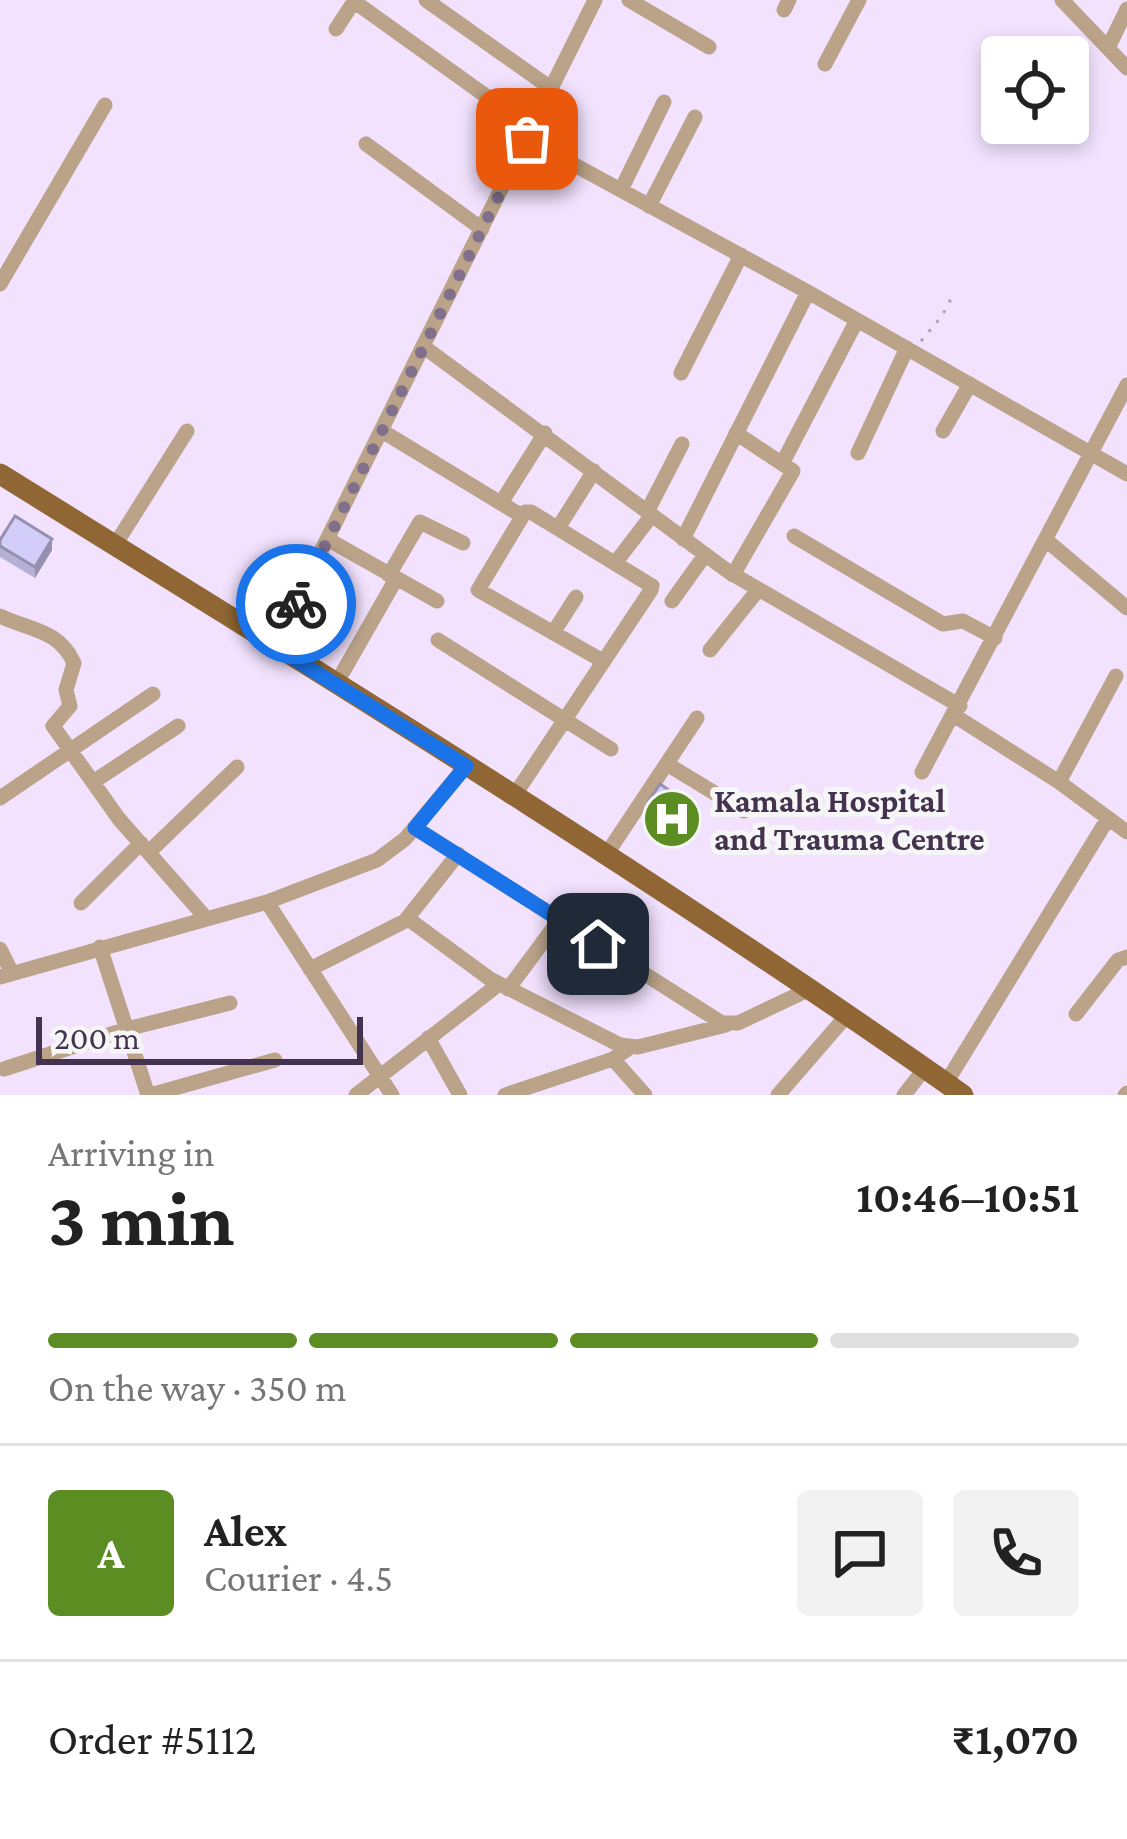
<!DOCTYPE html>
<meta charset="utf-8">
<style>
:root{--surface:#fff;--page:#f2f2f2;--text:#222;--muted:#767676;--line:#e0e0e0;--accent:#5c8d22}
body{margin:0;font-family:"Crimson Pro",serif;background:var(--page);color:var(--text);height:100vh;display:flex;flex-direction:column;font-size:45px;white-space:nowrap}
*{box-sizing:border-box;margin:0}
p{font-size:39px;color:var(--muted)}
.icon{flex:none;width:66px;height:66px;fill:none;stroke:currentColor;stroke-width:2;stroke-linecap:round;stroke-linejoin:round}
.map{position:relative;height:1095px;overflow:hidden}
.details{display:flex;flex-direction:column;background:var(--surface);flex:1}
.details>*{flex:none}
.tools{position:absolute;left:981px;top:36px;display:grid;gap:24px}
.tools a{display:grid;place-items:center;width:108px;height:108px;border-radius:12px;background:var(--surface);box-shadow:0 6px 18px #0003;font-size:60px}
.scale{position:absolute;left:36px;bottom:30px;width:327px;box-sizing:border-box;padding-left:12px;border:6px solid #44334f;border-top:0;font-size:33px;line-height:42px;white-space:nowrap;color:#44334f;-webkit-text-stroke:9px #f6f6f6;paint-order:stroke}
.pin{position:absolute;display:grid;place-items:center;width:102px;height:102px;color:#fff;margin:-51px;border-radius:24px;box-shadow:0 6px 18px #0006}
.courier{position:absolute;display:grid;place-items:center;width:120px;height:120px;margin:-60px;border:9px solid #1a73e8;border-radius:50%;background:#fff;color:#222;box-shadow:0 3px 15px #0007}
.overview em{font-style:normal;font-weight:700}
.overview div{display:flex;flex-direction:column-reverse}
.overview{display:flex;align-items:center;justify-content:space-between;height:204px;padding:0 48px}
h1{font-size:78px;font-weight:700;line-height:90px}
.bar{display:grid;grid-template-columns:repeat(4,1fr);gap:18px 12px;align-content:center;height:144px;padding:0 48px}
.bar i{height:15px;border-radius:9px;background:var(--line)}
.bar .on{background:var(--accent)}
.bar p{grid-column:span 4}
.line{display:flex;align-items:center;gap:30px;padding:0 48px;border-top:3px solid var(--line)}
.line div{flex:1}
.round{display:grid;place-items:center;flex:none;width:126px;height:126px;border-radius:12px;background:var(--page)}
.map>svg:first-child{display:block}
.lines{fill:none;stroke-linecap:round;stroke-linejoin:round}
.path{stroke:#b09fbb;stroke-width:3;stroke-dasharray:3 9;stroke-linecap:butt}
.minor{stroke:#baa389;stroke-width:15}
.major{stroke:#906734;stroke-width:21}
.wall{fill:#b5b0d6}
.shaded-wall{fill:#9490ae}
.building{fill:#d3cdf9;stroke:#9490ae;stroke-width:3}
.done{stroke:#81708c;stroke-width:12;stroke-dasharray:0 21.6}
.route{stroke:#1a73e8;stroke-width:15}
.labels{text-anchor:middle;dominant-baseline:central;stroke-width:10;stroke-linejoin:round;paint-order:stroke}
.poi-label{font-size:33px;font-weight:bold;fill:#44334f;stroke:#f6f6f6;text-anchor:start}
</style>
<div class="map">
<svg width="1127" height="1095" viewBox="0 0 1127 1095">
<rect width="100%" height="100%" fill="#f2e2fe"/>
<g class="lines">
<!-- path -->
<path class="path" d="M921,341L942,316L954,293"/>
<!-- minor -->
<path class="minor" d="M426,0L552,89
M629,0L709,47
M1062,0L1127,68
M784,10L789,0
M336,29L351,6L359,5L532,129
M1108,48L1127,9
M825,64L859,0
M527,139L808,292L1127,474
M366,144L482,229
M621,190L664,102
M649,206L695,117
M0,284L105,105
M424,347L729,572L960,706
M681,373L741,255
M382,431L522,516
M943,431L970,384
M858,453L907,348
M783,462L857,320
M501,503L545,433
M647,512L682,444
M558,528L594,471
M794,536L943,624L963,621L995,638
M683,539L808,292
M329,540L437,601
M1046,540L1127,608
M115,545L187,431
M616,562L652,515
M389,575L420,522L463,543
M733,575L793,471L736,433
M672,601L705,555
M0,616C32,631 59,630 74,663L66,690L70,706L53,726L119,819L206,918
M553,633L576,597
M438,640L611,749
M274,646L595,0
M710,650L758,590
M336,684L396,579
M955,716L1059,782L1127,832
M667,764L744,811
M922,772L1127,385
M93,782L178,726
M1059,782L1116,676
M514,796L651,590L652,586L531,512H525L478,590L603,661
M0,798L153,694
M415,828L722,1023H738L810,989
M149,852L237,767
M606,855L697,718
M267,902L392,1095
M81,903L141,843
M407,918L490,979L620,1045L638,1047L726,1025
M100,947L148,1095
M0,949L12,973
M310,969L405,921L458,854
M0,977L267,902L377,860L405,839L466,766
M508,989L560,919
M1076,1014L1118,960L1127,957
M428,1038L460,1095
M613,1059L645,1095
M4,1069L127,1029L230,1003
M946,1083L1107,820
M150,1095L275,1060
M356,1095L499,984
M505,1095L613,1059L629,1048
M778,1095L848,1014
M904,1095L925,1068
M1125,1095L1127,1093"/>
<!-- major -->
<path class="major" d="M0,474C324,675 651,875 963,1095"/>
</g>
<!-- wall -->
<path class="wall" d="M0,540L52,550L35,578L0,557Z
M648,802L690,816L678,834L648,814Z"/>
<!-- shaded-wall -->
<path class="shaded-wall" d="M52,539V550L35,578V567Z
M690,805V816L678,834V823Z"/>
<!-- building -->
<path class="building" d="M15,516L52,539L35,567L0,546V540Z
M660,784L690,805L678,823L648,802Z"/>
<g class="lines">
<!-- done -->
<path class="done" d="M296,604L527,139"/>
<!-- route -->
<path class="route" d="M296,604L274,646L466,766L415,828L598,944"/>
</g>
<!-- icons -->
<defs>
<g id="hospital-disc" transform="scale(3)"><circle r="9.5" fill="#5c8d22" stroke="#f6f6f6"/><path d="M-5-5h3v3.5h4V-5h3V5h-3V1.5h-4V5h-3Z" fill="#fff"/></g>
</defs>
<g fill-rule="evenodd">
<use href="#hospital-disc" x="672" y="819"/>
</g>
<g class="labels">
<!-- poi labels -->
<g class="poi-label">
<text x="714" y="800">Kamala Hospital<tspan x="714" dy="38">and Trauma Centre</tspan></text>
</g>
</g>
</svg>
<div class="tools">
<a><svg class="icon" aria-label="locate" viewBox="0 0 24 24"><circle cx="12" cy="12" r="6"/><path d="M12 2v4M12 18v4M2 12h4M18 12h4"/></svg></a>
</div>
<div class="scale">200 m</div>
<div class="pin" style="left:527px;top:139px;background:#ea580c"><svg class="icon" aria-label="bag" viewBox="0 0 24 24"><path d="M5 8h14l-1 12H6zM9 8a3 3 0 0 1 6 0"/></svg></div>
<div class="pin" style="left:598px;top:944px;background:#1f2937"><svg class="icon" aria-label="home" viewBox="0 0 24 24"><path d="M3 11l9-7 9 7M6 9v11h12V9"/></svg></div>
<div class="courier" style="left:296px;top:604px"><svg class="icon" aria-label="bike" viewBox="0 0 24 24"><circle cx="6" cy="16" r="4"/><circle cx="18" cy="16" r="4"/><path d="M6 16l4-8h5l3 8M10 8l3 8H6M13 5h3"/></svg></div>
</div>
<section class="details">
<div class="overview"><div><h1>3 min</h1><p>Arriving in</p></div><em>10:46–10:51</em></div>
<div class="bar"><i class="on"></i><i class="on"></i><i class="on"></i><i></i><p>On the way · 350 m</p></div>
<div class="line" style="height:216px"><b class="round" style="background:var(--accent);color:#fff">A</b><div><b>Alex</b><p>Courier · 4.5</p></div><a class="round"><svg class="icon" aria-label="chat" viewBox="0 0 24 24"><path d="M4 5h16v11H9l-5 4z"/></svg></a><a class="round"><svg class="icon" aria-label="phone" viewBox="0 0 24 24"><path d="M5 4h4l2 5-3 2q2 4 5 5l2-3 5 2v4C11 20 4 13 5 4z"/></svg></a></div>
<div class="line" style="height:156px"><div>Order #5112</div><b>₹1,070</b></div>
</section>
